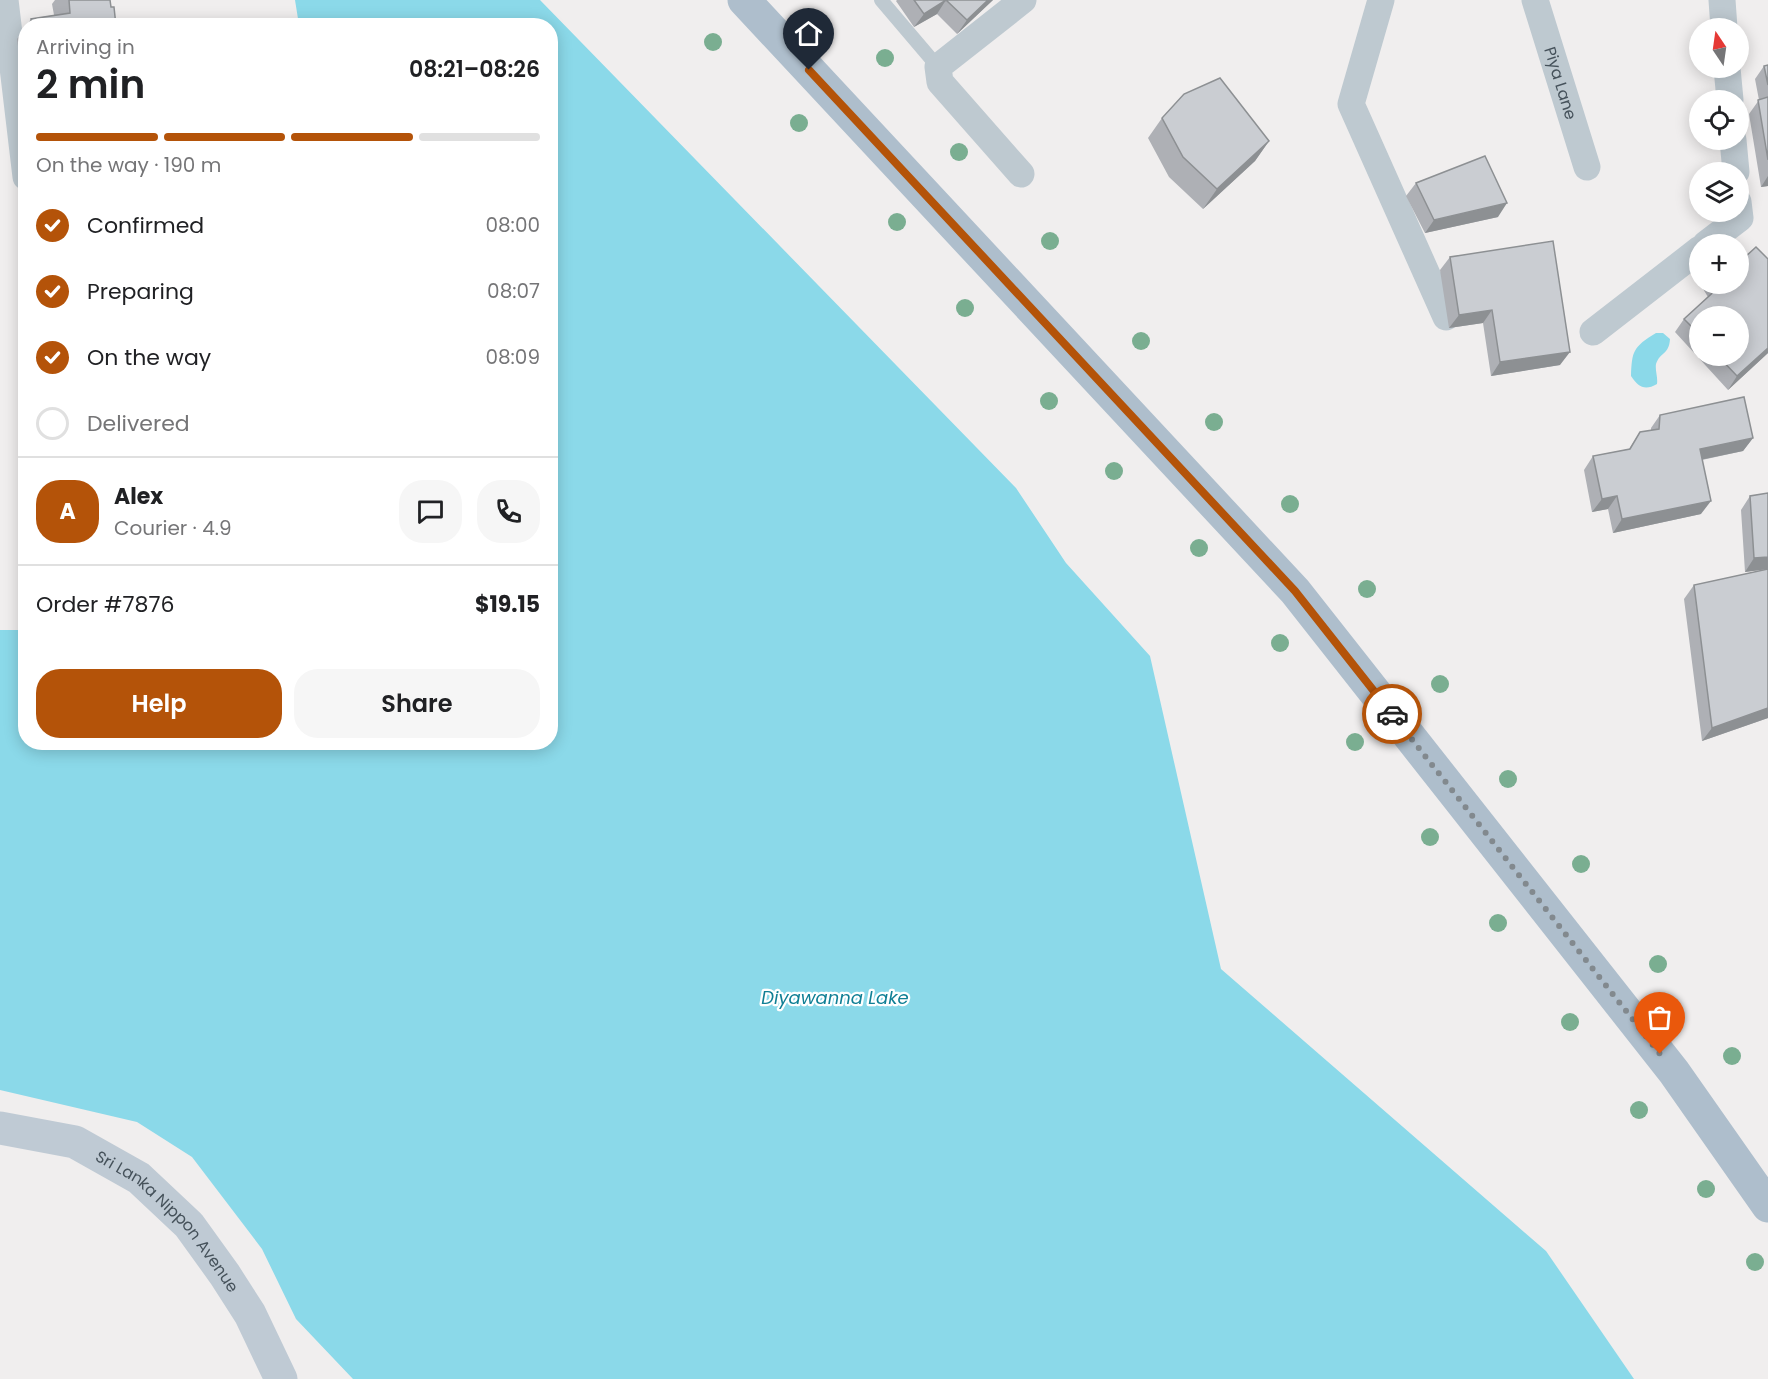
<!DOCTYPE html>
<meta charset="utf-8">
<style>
:root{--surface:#fff;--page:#f6f6f6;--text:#202124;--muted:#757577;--line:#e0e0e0;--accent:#b45309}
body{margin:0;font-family:Poppins,sans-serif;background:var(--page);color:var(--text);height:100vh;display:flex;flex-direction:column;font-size:22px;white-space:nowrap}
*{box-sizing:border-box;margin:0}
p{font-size:20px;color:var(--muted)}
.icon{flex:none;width:33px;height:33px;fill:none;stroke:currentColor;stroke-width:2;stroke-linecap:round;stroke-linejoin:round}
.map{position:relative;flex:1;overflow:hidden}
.details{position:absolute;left:18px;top:18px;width:540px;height:732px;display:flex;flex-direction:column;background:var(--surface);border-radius:24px;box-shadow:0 3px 15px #0003}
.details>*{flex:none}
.needle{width:39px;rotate:347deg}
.fabs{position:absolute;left:1689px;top:18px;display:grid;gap:12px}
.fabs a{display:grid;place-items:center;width:60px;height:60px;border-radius:50%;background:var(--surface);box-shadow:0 3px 15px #0003;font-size:30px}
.pin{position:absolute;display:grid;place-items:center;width:51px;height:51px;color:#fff;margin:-62px -26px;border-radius:50% 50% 50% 0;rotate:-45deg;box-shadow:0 0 6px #0007}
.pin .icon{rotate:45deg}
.courier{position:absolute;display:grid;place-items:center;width:60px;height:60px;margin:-30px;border:4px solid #b45309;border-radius:50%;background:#fff;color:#222;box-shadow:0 2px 8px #0007}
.headline em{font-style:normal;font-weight:600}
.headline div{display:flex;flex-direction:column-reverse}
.headline{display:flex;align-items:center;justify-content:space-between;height:102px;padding:0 18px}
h1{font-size:39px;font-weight:600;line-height:45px}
.bar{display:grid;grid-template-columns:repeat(4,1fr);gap:9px 6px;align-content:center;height:72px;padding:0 18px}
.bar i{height:8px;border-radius:4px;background:var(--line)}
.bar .current{background:var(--accent)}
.bar p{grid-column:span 4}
.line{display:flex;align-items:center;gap:15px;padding:0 18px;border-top:2px solid var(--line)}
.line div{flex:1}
.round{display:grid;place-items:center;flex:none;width:63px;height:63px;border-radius:24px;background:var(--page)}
ol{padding:0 18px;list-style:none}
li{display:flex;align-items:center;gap:18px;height:66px}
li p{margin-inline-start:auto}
li .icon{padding:6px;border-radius:50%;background:var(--accent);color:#fff;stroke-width:4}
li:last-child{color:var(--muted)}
li i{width:33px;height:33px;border:3px solid var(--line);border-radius:50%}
.primary-button{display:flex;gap:12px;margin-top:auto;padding:12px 18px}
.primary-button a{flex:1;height:69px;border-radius:24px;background:var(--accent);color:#fff;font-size:24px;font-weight:600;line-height:69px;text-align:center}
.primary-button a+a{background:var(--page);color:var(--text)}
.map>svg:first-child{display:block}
.water{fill:#8bd9e9}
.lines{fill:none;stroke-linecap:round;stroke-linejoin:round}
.lane{stroke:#bec9d0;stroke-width:14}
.street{stroke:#bec9d0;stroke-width:27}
.secondary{stroke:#bfcad4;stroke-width:33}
.primary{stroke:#aebecc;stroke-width:33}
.tree{fill:#7aae91}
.wall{fill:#aeb0b5;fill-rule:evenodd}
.shaded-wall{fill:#8d9093}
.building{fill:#cacdd2;stroke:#8d9093;stroke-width:1.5}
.done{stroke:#82898e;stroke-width:6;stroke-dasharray:0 10.8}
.route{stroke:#b45309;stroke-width:8}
.labels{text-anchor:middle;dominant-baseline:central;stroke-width:4.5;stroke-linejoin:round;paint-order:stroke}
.street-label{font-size:16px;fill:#46525b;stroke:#fff}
.water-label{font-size:18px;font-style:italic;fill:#107f95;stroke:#fff}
</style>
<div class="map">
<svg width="1768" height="1379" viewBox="0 0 1768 1379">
<rect width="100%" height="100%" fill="#f0eeee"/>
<!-- water -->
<path class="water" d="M295,0H540L1016,488L1066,563L1150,656L1221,969L1546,1251L1634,1379H353L296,1319L262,1249L192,1157L137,1122L0,1090V630H25L26,742H550V26L299,25Z
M1656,333H1663L1670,339C1669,355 1660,352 1656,364C1655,371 1658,377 1657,384C1645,391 1638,387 1631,376C1632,351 1633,347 1656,333Z"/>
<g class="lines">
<!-- lane -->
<path class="lane" d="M881,0L938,67"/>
<!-- street -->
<g class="street">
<path d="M5,0L26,177"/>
<path d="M1381,0L1351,104L1446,317"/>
<path id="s1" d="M1535,0L1587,167"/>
<path d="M1722,0L1724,28"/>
<path d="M1727,68L1730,100"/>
<path d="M1733,140L1736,172"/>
<path d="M1021,174L940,82L938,67L1023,0"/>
<path d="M1706,244L1740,218L1738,202"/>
<path d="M1593,332L1700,249"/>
</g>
<!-- secondary -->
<path class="secondary" id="s2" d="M0,1128L75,1142L139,1178L189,1225L225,1275L250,1314L281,1379"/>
<!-- primary -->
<path class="primary" d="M744,0L1295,591L1674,1072L1768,1206"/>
</g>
<!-- trees -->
<g class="tree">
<circle cx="713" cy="42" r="9"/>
<circle cx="885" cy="58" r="9"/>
<circle cx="799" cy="123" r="9"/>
<circle cx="959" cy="152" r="9"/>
<circle cx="897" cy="222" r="9"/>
<circle cx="1050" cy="241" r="9"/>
<circle cx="965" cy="308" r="9"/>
<circle cx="1141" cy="341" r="9"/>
<circle cx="1049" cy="401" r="9"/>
<circle cx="1214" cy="422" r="9"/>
<circle cx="1114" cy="471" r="9"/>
<circle cx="1290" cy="504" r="9"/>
<circle cx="1199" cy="548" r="9"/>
<circle cx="1367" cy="589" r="9"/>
<circle cx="1280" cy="643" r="9"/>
<circle cx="1440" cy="684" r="9"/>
<circle cx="1355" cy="742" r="9"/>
<circle cx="1508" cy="779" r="9"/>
<circle cx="1430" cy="837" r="9"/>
<circle cx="1581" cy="864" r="9"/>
<circle cx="1498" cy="923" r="9"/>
<circle cx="1658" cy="964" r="9"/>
<circle cx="1570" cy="1022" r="9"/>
<circle cx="1732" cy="1056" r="9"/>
<circle cx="1639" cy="1110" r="9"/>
<circle cx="1706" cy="1189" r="9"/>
<circle cx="1755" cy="1262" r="9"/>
</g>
<!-- wall -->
<path class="wall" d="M55,0H110L111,7L116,26H26L31,19L54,15L52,4Z
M897,0H993L957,34L937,14L914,27L896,1Z
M26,26V97H25L17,39Z
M1768,65V186L1761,187L1749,114L1759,100L1755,79L1764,66Z
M1162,118L1269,141L1255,161L1203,209L1169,177L1148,138Z
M1416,183L1498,217L1425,233L1406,196Z
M1450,257L1560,365L1491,376L1483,323L1449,328L1440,270Z
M1744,258L1768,259V353L1728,390L1675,332L1684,319L1708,297L1700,284H1738ZM1700,316L1738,356H1700Z
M1660,415L1753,438L1743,451L1702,460L1701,514L1613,533L1608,509L1592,512L1584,470L1593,456L1629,449L1640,432L1651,431V428Z
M1768,493V569L1745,572L1741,510L1750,496Z
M1768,569V718L1702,741L1684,599L1694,585Z"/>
<!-- shaded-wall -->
<path class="shaded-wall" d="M946,0L937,14L914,27L924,14Z
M988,0H993L957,34L967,20Z
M1269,141L1255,161L1203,209L1217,189Z
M1768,176V186L1761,187Z
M1507,203L1498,217L1425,233L1434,220Z
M1492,310L1483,323L1449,328L1459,315Z
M1768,348V353L1728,390L1737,376Z
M1570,352L1560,365L1491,376L1500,362Z
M1753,438L1743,451L1690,462L1700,449Z
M1617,496L1608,509L1592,512L1602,499Z
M1711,501L1701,514L1613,533L1622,519Z
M1768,557V569L1745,572L1754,558Z
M1768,708V718L1702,741L1712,728Z"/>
<!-- building -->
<path class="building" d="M69,0H110L111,7H114L116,26H32L31,19L70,13Z
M914,0H988L967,20L946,0L924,14Z
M1768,65V85L1764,66Z
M1220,78L1269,141L1217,189L1183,157L1162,118L1184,94Z
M1768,97V160L1758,100Z
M1485,156L1507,203L1434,220L1416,183Z
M1553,241L1570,352L1500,362L1492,310L1459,315L1450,257Z
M1756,247L1768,259V348L1737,376L1718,356H1738V316H1700V335L1684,319L1720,286L1718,284H1738V252L1744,258Z
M1744,397L1753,438L1700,449L1711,501L1622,519L1617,496L1602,499L1593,456L1630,449L1640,432L1659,429L1660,415Z
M1768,493V557L1754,558L1750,496Z
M1768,569V708L1712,728L1694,585Z"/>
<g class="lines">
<!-- done -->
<path class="done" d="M1392,714L1660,1054"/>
<!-- route -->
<path class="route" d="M809,70L1295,591L1392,714"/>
</g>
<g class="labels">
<!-- street labels -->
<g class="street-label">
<text stroke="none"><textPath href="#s1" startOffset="87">Piya Lane</textPath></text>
<text stroke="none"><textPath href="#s2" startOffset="200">Sri Lanka Nippon Avenue</textPath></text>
</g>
<!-- water labels -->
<g class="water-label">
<text x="835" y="997">Diyawanna Lake</text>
</g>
</g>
</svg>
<div class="fabs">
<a><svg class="needle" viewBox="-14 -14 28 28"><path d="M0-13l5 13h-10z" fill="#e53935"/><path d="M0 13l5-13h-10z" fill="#757577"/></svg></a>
<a><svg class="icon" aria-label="locate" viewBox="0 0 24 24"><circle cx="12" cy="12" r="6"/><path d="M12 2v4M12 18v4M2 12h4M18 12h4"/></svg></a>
<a><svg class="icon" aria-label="layers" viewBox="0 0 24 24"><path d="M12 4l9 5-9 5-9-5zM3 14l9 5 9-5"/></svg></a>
<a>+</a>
<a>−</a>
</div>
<div class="pin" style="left:1660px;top:1054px;background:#ea580c"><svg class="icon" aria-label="bag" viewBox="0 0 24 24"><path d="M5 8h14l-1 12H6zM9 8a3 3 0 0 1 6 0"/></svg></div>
<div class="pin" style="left:809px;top:70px;background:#1f2937"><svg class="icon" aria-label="home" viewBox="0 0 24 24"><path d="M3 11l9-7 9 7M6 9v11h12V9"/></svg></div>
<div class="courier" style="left:1392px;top:714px"><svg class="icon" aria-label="car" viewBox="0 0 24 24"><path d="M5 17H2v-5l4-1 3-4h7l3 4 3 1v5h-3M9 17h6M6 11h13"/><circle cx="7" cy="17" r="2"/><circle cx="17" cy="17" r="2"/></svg></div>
<section class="details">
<div class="headline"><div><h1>2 min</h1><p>Arriving in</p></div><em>08:21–08:26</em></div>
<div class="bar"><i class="current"></i><i class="current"></i><i class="current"></i><i></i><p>On the way · 190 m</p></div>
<ol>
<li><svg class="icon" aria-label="check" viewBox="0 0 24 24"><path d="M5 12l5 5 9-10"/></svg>Confirmed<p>08:00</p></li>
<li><svg class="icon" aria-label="check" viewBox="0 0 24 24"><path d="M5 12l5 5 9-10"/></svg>Preparing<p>08:07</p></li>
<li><svg class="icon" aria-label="check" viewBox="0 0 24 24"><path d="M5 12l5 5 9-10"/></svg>On the way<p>08:09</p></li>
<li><i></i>Delivered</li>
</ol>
<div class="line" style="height:108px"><b class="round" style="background:var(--accent);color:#fff">A</b><div><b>Alex</b><p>Courier · 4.9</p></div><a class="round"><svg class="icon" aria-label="chat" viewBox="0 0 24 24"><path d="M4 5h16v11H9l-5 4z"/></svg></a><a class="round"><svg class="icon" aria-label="phone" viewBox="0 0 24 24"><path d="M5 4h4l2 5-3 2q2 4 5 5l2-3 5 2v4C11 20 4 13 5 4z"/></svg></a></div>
<div class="line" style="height:78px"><div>Order #7876</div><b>$19.15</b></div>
<div class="primary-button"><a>Help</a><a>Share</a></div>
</section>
</div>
